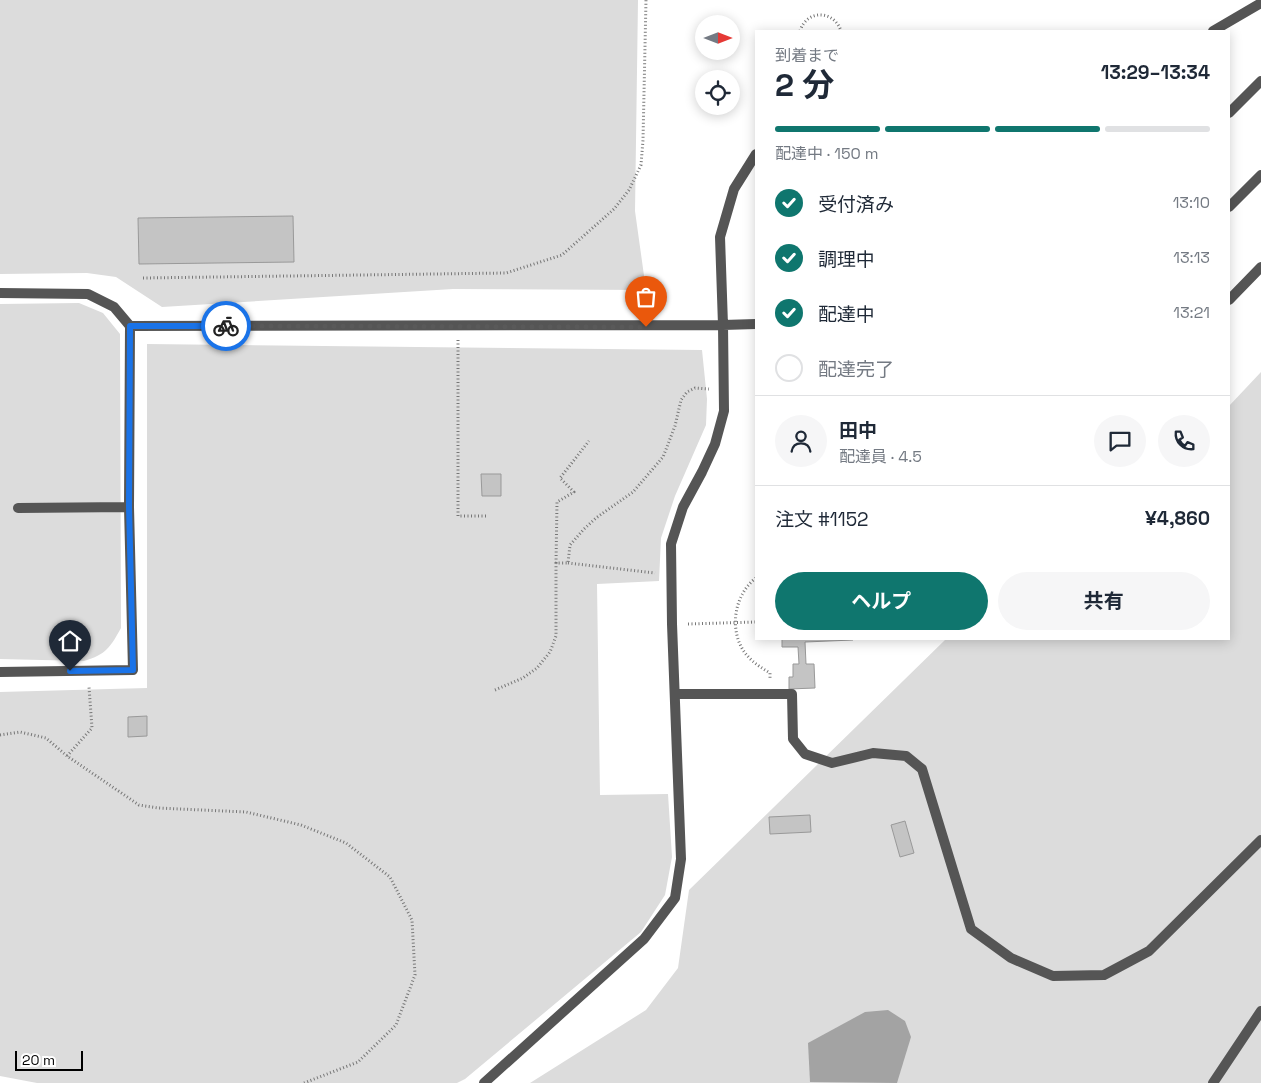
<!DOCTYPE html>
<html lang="ja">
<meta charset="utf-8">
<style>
:root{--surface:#fff;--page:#f6f6f7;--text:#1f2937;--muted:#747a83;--line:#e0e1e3;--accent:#0f766e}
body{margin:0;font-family:"Space Grotesk","Noto Sans JP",sans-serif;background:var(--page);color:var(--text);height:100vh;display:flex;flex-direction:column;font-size:19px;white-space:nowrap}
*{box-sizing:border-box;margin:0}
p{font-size:16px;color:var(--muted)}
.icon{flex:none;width:28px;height:28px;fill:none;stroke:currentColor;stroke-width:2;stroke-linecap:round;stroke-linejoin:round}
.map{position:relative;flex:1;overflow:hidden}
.side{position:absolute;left:755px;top:30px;width:475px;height:610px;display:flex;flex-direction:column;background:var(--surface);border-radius:0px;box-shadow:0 2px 12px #0003}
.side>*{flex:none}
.needle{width:32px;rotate:90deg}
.controls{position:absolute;left:695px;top:15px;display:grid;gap:10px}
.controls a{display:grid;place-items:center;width:45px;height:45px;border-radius:50%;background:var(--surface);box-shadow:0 2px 12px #0003;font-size:25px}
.scale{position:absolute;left:15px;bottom:12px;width:68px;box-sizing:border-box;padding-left:5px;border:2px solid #000;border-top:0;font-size:14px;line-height:18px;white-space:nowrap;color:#000;-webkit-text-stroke:4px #fff;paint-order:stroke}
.pin{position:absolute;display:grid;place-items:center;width:42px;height:42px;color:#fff;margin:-51px -21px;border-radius:50% 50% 50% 0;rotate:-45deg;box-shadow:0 0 5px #0007}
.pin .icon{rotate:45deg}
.courier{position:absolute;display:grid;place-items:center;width:50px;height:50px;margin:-25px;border:4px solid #1a73e8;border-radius:50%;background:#fff;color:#222;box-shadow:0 1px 6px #0007}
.head em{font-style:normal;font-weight:700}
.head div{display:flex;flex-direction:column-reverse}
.head{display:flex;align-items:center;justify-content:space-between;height:85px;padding:0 20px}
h1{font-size:32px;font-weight:700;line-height:38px}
.bar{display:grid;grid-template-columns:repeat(4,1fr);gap:8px 5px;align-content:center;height:60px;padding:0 20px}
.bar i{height:6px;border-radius:4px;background:var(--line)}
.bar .current{background:var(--accent)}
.bar p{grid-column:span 4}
.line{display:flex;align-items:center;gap:12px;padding:0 20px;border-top:1px solid var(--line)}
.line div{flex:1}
.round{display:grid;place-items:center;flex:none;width:52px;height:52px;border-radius:26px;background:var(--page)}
ol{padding:0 20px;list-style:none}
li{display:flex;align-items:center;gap:15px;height:55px}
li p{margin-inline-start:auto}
li .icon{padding:5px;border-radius:50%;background:var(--accent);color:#fff;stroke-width:4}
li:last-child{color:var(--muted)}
li i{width:28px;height:28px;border:2px solid var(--line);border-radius:50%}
.action{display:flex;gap:10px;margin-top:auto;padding:10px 20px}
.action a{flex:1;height:58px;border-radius:30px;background:var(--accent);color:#fff;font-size:20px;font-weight:700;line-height:58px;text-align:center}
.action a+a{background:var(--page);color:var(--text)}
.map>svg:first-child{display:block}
.green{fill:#dcdcdc}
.water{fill:#a3a3a3}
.building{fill:#c4c4c4;stroke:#999}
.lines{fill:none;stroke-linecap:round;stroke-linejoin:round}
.path{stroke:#777;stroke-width:3;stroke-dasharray:1 2.5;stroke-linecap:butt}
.lane{stroke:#555;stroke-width:10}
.done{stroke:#595959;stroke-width:5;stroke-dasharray:0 9}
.route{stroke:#1a73e8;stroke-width:6}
</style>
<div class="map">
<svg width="1261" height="1083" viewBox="0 0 1261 1083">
<rect width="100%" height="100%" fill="#fff"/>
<!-- green -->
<path class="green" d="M0,0H638L635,211L646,290L453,289L162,307L116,277L87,273L0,274Z
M79,303L103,313L120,334L121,628C111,646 106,655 84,661L0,659V304Z
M147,344L702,350L707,399L706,425L675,496L661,538L659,581L597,584L600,795L668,794L672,857L665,895L641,932L465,1079L457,1083H37L0,1076V692L147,688Z
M1261,372V1083H530L646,1010L678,968L689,890L946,639H1229V406Z"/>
<!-- water -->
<path class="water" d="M888,1010L905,1021L911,1037L897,1083L810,1082L808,1043L865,1012Z"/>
<!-- building -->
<path class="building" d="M293,216L294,262L139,264L138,218Z
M481,474H501V496H482Z
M782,639H853V640L805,642L806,664H814L815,688L789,689V677H793V664H799L798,647H782Z
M147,716V736L128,737V717Z
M810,815L811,832L770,834L769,817Z
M905,821L914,853L900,857L891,825Z"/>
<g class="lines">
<!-- path -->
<path class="path" d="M800,31C807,9 834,10 841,31
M143,278L506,273L562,255L614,209L629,190L641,165L643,140L646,0
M458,340V516H488
M556,563L557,502L574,492L560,478L589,441
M568,563L655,573
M756,578C735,594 729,627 743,650C750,661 760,667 770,673V679
M688,624L756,622
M495,690L523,678L537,668L550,652L556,636V563H568L570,545L584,529L596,518L633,492L663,457L675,426L681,400L687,392L695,388L709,389
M0,735L20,732L46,738L67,756L139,805L158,808L246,812L301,825L346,843L390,877L412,920L415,975L396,1025L358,1062L304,1083
M67,756L92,728L89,687"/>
<!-- lane -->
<path class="lane" d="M1213,31L1261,3
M1229,113L1261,81
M1229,207L1261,175
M0,293L88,294L114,307L130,326L129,507L133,670L0,672
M1229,300L1261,267
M130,326L723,325L720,237L734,189L756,154
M18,508L129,507
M675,694H792L793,739L805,754L832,763L873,753L906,756L922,769L971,929L1011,958L1053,976L1104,975L1149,951L1261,840
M484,1083L644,939L675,898L681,859L672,624L671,544L683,507L702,472L715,444L724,411L723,325L756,324
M1213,1083L1261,1011"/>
</g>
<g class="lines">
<!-- done -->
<path class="done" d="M226,326L646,327"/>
<!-- route -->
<path class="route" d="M70,671L133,670L129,506L130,326H226"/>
</g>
</svg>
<div class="controls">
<a><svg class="needle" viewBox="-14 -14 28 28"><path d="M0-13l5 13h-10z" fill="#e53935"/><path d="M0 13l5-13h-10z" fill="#747a83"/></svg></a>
<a><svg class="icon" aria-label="locate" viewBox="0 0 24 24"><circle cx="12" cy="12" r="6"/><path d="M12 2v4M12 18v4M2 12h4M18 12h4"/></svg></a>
</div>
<div class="scale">20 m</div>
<div class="pin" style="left:646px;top:327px;background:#ea580c"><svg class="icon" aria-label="bag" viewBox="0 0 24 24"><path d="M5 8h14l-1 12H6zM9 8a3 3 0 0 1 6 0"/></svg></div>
<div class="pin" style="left:70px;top:671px;background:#1f2937"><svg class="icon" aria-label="home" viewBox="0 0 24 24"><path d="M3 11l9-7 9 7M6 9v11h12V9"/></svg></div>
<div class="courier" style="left:226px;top:326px"><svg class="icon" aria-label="bike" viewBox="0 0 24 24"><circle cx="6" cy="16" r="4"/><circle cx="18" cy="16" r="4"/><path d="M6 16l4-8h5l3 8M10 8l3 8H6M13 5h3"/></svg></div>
<section class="side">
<div class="head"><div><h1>2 分</h1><p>到着まで</p></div><em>13:29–13:34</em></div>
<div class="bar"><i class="current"></i><i class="current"></i><i class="current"></i><i></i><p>配達中 · 150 m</p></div>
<ol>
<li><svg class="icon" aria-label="check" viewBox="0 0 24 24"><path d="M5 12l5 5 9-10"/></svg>受付済み<p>13:10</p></li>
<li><svg class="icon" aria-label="check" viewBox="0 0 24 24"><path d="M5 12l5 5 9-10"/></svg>調理中<p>13:13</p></li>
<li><svg class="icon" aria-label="check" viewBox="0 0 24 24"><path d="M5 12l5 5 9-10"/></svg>配達中<p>13:21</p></li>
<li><i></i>配達完了</li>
</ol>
<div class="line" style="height:90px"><a class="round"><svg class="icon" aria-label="person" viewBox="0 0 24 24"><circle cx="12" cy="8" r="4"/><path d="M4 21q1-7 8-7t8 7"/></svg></a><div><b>田中</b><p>配達員 · 4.5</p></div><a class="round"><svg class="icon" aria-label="chat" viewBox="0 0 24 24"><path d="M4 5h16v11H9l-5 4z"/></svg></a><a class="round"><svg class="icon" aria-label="phone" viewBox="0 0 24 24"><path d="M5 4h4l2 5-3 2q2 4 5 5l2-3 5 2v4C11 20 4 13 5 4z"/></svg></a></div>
<div class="line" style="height:65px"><div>注文 #1152</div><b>¥4,860</b></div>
<div class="action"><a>ヘルプ</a><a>共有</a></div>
</section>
</div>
